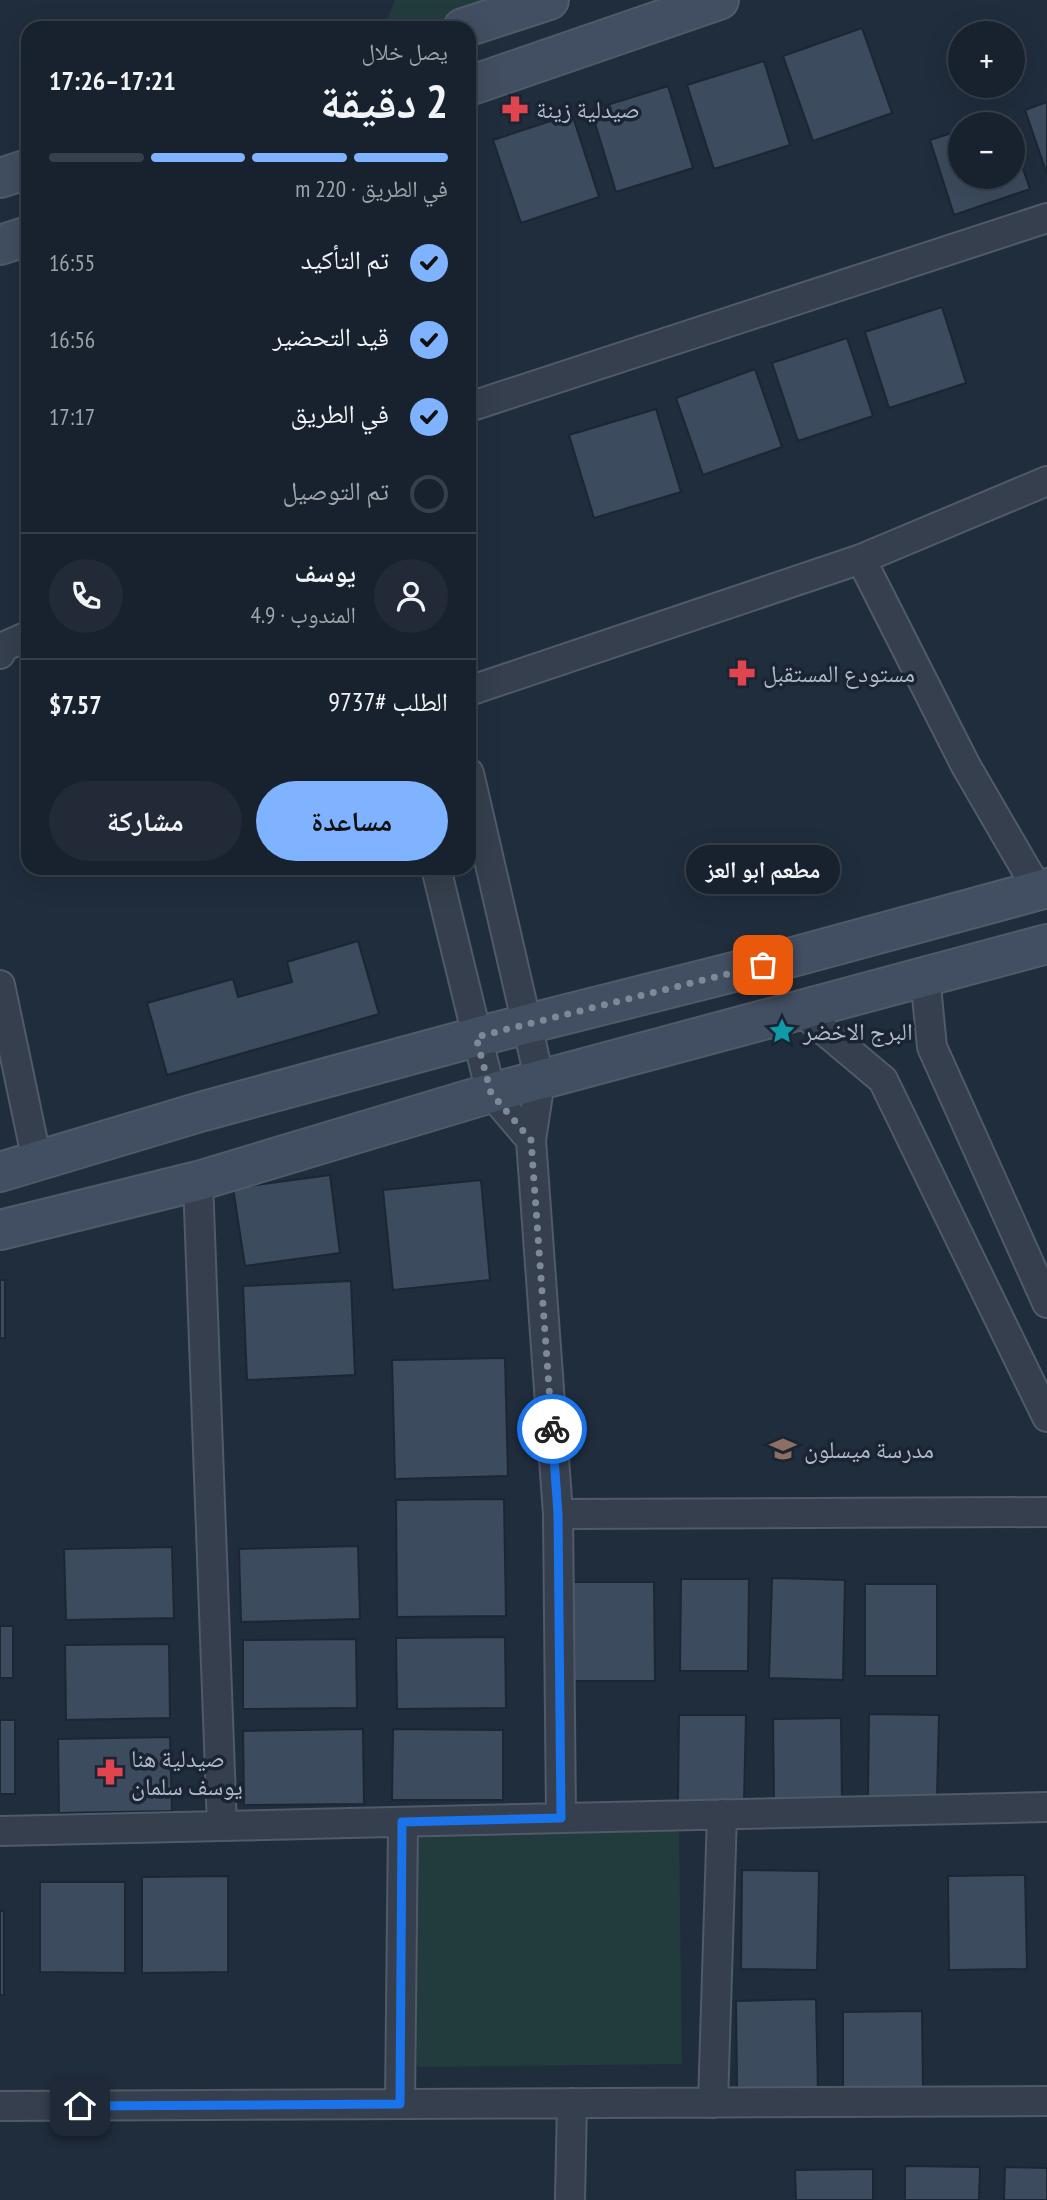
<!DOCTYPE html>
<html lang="ar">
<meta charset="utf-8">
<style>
:root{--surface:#18222e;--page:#212a36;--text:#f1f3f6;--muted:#9fa4aa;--line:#363f4a;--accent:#7fb3ff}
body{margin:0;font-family:"PT Sans Narrow","Noto Naskh Arabic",sans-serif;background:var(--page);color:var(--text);direction:rtl;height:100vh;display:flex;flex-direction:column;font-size:26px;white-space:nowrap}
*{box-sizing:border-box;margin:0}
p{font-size:23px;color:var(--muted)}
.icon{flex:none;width:38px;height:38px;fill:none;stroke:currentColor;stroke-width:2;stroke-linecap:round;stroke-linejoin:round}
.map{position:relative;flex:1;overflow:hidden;direction:ltr}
.drawer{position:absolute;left:21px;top:21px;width:455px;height:854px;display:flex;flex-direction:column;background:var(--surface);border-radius:21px;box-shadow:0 7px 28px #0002,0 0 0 2px var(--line);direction:rtl}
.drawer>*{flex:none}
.controls{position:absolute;left:948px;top:21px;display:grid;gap:14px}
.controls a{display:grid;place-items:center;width:77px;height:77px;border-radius:50%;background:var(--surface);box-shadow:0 7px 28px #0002,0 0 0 2px var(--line);font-size:35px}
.pin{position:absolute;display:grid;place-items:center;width:60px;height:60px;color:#fff;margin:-30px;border-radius:14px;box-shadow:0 4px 10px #0006}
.courier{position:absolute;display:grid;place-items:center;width:70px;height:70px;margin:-35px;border:5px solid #1a73e8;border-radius:50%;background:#fff;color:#222;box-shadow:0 2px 9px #0007}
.bubble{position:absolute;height:49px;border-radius:24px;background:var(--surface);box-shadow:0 7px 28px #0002,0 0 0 2px var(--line);font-size:23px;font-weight:800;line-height:49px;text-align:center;direction:rtl}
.head em{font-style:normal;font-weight:800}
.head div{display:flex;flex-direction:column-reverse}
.head{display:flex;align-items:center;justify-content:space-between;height:119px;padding:0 28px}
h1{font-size:46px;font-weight:800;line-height:52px}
.bar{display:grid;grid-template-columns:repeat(4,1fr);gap:10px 7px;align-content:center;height:84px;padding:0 28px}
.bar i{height:9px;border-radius:5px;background:var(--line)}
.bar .on{background:var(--accent)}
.bar p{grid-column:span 4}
.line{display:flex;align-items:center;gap:18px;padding:0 28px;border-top:2px solid var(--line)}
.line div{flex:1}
.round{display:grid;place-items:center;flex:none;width:74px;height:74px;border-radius:37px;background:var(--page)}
ol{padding:0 28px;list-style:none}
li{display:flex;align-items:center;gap:21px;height:77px}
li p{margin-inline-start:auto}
li .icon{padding:7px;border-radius:50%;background:var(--accent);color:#111;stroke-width:4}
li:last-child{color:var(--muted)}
li i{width:38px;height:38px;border:4px solid var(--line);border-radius:50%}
.action{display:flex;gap:14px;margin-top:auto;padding:14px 28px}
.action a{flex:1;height:80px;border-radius:42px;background:var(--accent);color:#111;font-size:28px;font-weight:800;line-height:80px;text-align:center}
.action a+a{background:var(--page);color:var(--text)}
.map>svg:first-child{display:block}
.green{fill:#223c3e}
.building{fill:#3c4b5d;stroke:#1c2634;stroke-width:2}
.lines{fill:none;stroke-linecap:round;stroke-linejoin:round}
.street-casing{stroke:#505a68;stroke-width:32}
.secondary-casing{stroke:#505a68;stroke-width:42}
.street{stroke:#353f4d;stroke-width:28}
.secondary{stroke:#424e61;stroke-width:38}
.done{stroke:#7e8998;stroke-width:7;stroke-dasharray:0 12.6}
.route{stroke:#1a73e8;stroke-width:9}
.labels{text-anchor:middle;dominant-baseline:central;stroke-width:7;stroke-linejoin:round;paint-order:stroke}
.poi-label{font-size:24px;fill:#b0bac9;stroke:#1a2432;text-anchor:start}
</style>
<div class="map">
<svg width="1047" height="2200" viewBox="0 0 1047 2200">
<rect width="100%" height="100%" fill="#202d3d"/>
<!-- green -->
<path class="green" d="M395,0H549L463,28H384Z
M679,1829L682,2064L417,2067L414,1832Z"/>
<!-- building -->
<path class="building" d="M862,28L892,113L813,141L783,56Z
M764,61L790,145L714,169L687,85Z
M668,86L693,168L616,192L591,110Z
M1047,102V174L1025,110Z
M572,114L599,197L521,223L493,140Z
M1005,115L1008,124H976Z
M961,130V177H1013V140L1030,189L954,215L930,140Z
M942,307L966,383L889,408L865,332Z
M847,338L873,416L798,441L772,363Z
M755,369L782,447L703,475L676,398Z
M656,409L681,492L594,518L569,435Z
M358,941L379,1014L167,1075L147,1003L233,979L238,997L292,982L287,962Z
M330,1175L340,1253L245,1266L233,1188Z
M481,1180L490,1280L393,1290L383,1190Z
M0,1280H5V1338H0Z
M351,1281L355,1375L247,1380L243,1286Z
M505,1358L508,1476L395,1479L392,1360Z
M504,1499L506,1616L397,1617L396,1500Z
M358,1546L360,1619L241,1622L239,1549Z
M172,1547L174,1618L66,1620L64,1549Z
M772,1578L845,1580L843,1680L769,1678Z
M681,1579H749L748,1671H680Z
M573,1582H654L655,1681H574Z
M865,1584H937V1676H865Z
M0,1626H13V1678H0Z
M505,1637L506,1708L397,1709L396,1638Z
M356,1639L357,1708L243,1709V1640Z
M169,1644L170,1718L66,1720L65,1645Z
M869,1714L939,1715L937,1798L868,1796Z
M679,1715H746L744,1802L678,1801Z
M841,1718L842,1800L774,1801L773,1719Z
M0,1720H15V1794H0Z
M363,1729L364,1804L244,1805L243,1731Z
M393,1729L503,1730V1800H392Z
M170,1737L172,1811L59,1813L58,1739Z
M742,1870L819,1871L817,1970L741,1969Z
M1025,1875L1027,1969L949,1970L948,1876Z
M228,1876V1972L142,1973V1877Z
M40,1882H125V1973L40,1972Z
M0,1911H4V1995H0Z
M816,1999L818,2090L737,2091L736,2001Z
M922,2011L923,2089H843V2012Z
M905,2166L980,2167L979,2200H905Z
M1005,2167L1047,2168V2200H1004Z
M873,2169V2200H796L795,2170Z"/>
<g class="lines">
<!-- street casing -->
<g class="street-casing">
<path id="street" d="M469,407L1047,218
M861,559L966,766L1038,890
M0,654L3,647L28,636
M469,691L861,559L1047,481
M469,773L540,1081L531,1140L558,1514L561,1818
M436,868L491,1093L531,1140
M925,976L932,1047L1047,1303
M0,985L37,1161
M801,1011L883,1080L1047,1417
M198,1181L222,1826
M558,1514L1047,1512
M0,1831L1047,1807
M713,2103L722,1814
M400,2104L403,1822
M0,2106L1047,2101
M570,2200L572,2103"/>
</g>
<!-- secondary casing -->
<g class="secondary-casing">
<path id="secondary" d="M463,28L549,0
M469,86L719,0
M0,178L28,169
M0,245L28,236
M0,1172L200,1112L476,1037L789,958L1047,888
M0,1230L198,1181L491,1093L1047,944"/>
</g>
<!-- street -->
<use href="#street" class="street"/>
<!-- secondary -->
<use href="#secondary" class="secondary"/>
</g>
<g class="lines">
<!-- done -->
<path class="done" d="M552,1429L531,1140L491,1093L476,1037L763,965"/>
<!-- route -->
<path class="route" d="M80,2106L400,2104L402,1822L561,1818L558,1514L552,1429"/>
</g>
<!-- icons -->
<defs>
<g id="pharmacy-bare" transform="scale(2.1)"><path d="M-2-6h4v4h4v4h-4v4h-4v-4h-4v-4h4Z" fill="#e0444e" stroke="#1a2432" stroke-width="2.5" paint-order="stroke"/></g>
<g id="sight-bare" transform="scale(2.1)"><path d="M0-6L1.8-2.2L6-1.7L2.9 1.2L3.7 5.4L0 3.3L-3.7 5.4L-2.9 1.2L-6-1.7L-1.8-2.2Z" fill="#0f9aa8" stroke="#1a2432" stroke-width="2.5" paint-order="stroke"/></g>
<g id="school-bare" transform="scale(2.1)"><path d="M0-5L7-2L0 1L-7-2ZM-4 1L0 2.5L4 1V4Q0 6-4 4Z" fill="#8d6e63" stroke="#1a2432" stroke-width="2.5" paint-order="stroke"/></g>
</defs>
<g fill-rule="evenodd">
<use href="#pharmacy-bare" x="515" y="109"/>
<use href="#pharmacy-bare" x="742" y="673"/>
<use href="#sight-bare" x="782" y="1031"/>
<use href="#school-bare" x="783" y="1449"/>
<use href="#pharmacy-bare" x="110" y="1772"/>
</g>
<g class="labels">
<!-- poi labels -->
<g class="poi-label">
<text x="536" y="109">صيدلية زينة</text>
<text x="763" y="673">مستودع المستقبل</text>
<text x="803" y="1031">البرج الاخضر</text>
<text x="804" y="1449">مدرسة ميسلون</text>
<text x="131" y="1758">صيدلية هنا<tspan x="131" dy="28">يوسف سلمان</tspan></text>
</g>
</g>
</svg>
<div class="controls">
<a>+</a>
<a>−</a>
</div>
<div class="pin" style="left:763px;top:965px;background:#ea580c"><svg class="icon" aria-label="bag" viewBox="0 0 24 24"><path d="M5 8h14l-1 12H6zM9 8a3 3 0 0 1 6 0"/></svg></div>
<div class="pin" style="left:80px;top:2106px;background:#1f2937"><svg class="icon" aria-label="home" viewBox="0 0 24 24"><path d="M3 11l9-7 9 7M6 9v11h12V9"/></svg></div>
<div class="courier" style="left:552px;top:1429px"><svg class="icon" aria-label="bike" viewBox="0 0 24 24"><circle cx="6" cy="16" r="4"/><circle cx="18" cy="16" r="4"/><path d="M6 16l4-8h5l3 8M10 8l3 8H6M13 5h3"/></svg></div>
<div class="bubble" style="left:686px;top:845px;width:154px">مطعم ابو العز</div>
<section class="drawer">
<div class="head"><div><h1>2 دقيقة</h1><p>يصل خلال</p></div><em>17:21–17:26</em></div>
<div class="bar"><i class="on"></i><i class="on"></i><i class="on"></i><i></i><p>في الطريق · 220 m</p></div>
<ol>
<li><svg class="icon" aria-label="check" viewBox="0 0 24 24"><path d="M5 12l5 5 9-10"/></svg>تم التأكيد<p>16:55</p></li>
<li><svg class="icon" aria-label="check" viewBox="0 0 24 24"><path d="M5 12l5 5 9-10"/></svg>قيد التحضير<p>16:56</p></li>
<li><svg class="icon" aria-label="check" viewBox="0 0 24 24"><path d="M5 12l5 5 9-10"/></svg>في الطريق<p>17:17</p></li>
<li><i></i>تم التوصيل</li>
</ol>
<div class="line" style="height:126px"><a class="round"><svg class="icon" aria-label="person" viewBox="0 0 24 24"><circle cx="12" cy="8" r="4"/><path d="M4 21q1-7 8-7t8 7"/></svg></a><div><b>يوسف</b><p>المندوب · 4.9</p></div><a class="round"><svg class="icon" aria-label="phone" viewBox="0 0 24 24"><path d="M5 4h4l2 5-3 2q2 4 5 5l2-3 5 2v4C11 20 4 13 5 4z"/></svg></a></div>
<div class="line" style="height:91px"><div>الطلب #9737</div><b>$7.57</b></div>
<div class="action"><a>مساعدة</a><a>مشاركة</a></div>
</section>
</div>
